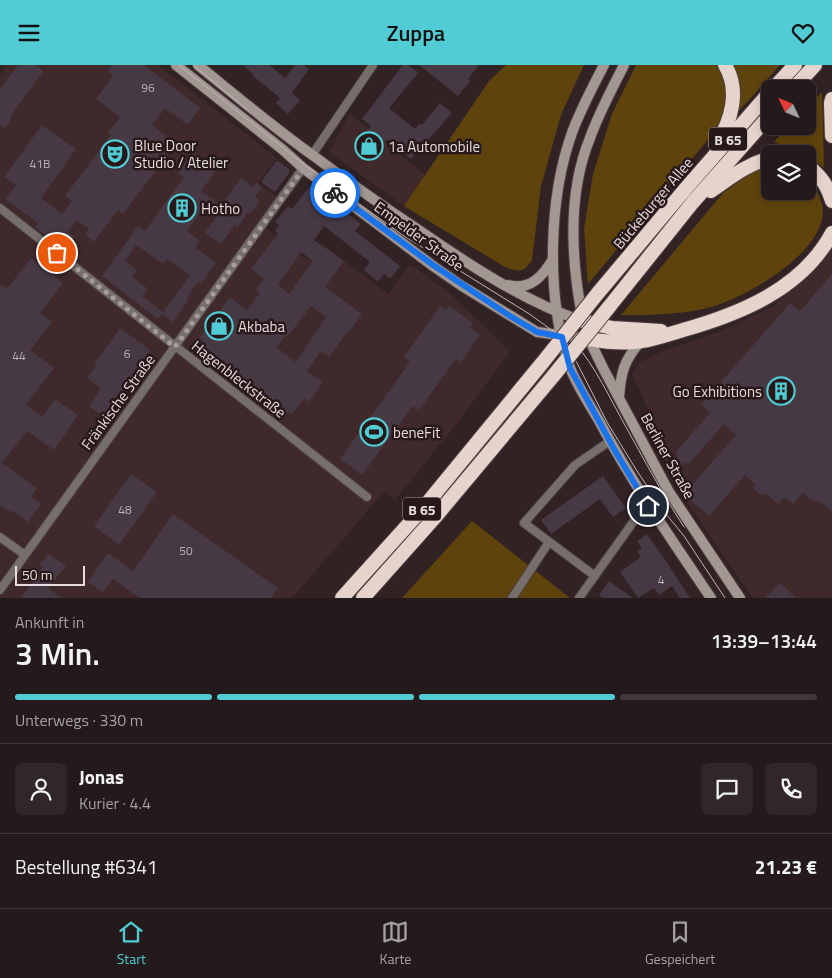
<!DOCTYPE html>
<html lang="de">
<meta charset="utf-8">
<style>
:root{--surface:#251a1b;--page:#312728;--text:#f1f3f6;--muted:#a3a1a3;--line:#42383a;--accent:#51ccd5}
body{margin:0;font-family:"Titillium Web",sans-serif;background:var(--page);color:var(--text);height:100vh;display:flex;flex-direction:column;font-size:19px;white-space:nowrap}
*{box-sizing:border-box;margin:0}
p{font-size:16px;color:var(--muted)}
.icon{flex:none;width:28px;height:28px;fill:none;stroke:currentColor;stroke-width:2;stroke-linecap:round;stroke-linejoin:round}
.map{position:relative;height:533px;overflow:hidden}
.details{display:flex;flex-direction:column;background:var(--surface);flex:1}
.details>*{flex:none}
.needle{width:32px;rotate:313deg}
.controls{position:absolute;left:761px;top:15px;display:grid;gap:10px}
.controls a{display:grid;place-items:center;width:55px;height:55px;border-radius:8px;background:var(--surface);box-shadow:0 2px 8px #0003,0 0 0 1px var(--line);font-size:25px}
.scale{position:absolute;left:15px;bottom:12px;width:70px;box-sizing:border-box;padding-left:5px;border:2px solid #e6dcdd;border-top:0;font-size:14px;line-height:18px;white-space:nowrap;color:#e6dcdd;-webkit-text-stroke:4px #27181a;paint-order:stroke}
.pin{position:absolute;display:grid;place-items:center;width:42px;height:42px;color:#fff;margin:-21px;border:2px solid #fff;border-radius:50%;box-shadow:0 1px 5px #0007}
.courier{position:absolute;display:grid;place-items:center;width:50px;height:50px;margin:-25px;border:4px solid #1a73e8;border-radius:50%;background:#fff;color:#222;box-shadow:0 1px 6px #0007}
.summary em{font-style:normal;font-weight:600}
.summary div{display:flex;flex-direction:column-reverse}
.summary{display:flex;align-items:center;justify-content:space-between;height:85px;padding:0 15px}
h1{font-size:32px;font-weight:600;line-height:38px}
.bar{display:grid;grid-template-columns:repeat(4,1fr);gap:8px 5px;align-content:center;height:60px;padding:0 15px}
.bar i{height:6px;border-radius:4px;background:var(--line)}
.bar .on{background:var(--accent)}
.bar p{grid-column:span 4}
.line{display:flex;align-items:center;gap:12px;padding:0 15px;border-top:1px solid var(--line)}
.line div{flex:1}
.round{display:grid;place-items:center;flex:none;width:52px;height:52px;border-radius:8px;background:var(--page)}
header{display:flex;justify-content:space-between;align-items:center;height:65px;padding:0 15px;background:var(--accent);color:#111;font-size:22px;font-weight:600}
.dock{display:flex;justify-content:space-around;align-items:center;height:70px;border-top:1px solid var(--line);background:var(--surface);font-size:14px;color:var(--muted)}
.dock a{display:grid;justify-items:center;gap:2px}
.dock .on{color:var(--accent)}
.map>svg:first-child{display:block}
.built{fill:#3f292b}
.green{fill:#5f430c}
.building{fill:#463943;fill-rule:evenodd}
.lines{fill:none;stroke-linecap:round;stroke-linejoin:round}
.street-casing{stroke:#4e4042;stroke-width:10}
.secondary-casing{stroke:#4e4042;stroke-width:12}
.highway-casing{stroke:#4e4042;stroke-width:16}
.street{stroke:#766e6b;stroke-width:8}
.secondary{stroke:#a39792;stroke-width:10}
.highway{stroke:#e6d3cb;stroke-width:14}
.tram{stroke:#c1b6b7;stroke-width:1}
.highway-bridge-casing{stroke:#4e4042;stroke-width:16;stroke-linecap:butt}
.highway-bridge{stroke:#e6d3cb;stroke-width:14}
.done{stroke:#a79b9c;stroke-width:5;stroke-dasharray:0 9}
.route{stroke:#1a73e8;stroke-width:6}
.labels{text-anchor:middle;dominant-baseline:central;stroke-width:5;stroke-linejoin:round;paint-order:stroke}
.number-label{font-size:12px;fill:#beb3b6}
.shield{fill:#27181a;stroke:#ada1a2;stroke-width:1}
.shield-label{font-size:14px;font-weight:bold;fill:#e6dcdd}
.poi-label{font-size:15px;fill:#e6dcdd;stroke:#27181a;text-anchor:start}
.street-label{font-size:15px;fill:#e6dcdd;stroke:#27181a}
</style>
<header><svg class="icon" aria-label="menu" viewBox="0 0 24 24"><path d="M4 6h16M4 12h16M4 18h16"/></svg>Zuppa<svg class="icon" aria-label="heart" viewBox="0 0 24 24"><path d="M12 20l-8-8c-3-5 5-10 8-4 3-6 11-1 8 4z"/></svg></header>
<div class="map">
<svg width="832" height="533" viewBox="0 0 832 533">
<rect width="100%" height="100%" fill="#312224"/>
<!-- built -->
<path class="built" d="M7,0H158L277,93L258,118L282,136L264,162L309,195L321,178L388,229L410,199L451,229L510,286L462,352L395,435L385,426L292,533H0V10Z
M350,48L425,110L404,141L329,87Z
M832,180V533H753L686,436L665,397L650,349L632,309L640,297L665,285L719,267L774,241L824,194Z"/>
<!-- green -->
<path class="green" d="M506,0H584L561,50L541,121L532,195C524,208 518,207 505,202L404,141L489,16Z
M636,0H725L731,47L588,219L584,164L593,109L612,49Z
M731,0H780L738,47L739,35Z
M822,27L824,103L808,91V89H804L774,77L789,61H808V42Z
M761,100L770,101V126H808V117C817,125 818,127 822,139C832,184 747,232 711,242C681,250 652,250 621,250L723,128Z
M472,456L570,533H402Z"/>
<!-- building -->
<path class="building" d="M18,0H35L43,6L10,52L12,53L5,63L0,60V24Z
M112,0H144L200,43L188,60L165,43L152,60L176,79L123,149L118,145L94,177L85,170L89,164L77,155L68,167L75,172L67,182L49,168L47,171L35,162L38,158L5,134L16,120L4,112L42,60L76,84L41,133L62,149L72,136L65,131L111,70L108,68L120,52L96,34L113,11L108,6Z
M243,0H269L285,13L295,0H304L309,4L292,28L300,35L288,49L276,38L280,33L253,11L254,10Z
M403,0H408L418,8L389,43L415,64L420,58L422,60L440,38L452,48L411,94L387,74L374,91L356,80L371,61L362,54Z
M419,0H479L468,14L470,16L458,31Z
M193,87L217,104L201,126L221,140L241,113L253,122L256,118L262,122L255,132L260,136L250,149L248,147L238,162L235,160L221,179L205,168L219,148L206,139L187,166L200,176L195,183L216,197L201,219L198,217L188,231L187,237L173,257L162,249L190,210L167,194L163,199L136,180L125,196L137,205L132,212L148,224L142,231L163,247L158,254L102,211L138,161L145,166L184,112L178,108Z
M277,95L289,104V108L275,127L261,117Z
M312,121L361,159L355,166L400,201L390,214L384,209L378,217L364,205L370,197L324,161L314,175L344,196L325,222L362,249L349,267L348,266L329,292L321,286L307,306L323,317L309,337L304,333L292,349L288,347L283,353L227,312L230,307L194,280L230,232L247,245L260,228L256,225L264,214L251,204L278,169L275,166L279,160L275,157L288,141L292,144L309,122ZM301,187L313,196L289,229L278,220ZM311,241L326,252L296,297L276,282L286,270L288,271Z
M31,193L63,218L40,248L52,257L30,285L54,303L26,340L42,352L55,334L78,350L54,385L27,366L2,398L37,423L31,432L41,439L28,457L11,445L10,447L0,440V219L7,224Z
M832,209V447L822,438L810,434L803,428L793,439L785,432L778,439L765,428L762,431L758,428L753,423L756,420L745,410L709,451L684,429L736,370L724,359L688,400L685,397L680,404L671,396L678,391L675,388L710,348L701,340L790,238L800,246Z
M440,241L446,245L449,241L473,258L470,263L480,270L461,297L456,294L419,345L413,341L362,410L340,394L410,297L404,292Z
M120,263L150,285L103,351L89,341L101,323L87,313L97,299L95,298Z
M131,409L157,427L119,480L94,461Z
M603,411L626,443L613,452L600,434L551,469L541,455Z
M173,449L278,523L271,533H140L113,514L103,527L88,517L108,488L133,506Z
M647,469L664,493L690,533H680L672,521L659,530L654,523L638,533L620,507L641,492L637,486L642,483L637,476Z
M48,489L66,501L48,523L62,533H21L43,502L40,500Z
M609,516L633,533H603L599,530Z
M780,518L796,533H765Z"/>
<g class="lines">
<!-- street casing -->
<g class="street-casing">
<path id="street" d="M312,90L373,0
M0,143L367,432
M0,472L25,490
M595,511L524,458L575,400L610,376
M0,525L303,103
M512,533L549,477
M579,533L641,446L648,441"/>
</g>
<!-- secondary casing -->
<g class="secondary-casing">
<path id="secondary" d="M176,0L282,84L303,103L433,201L462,221L537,267L588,274
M198,0C235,30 272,61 311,89C346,115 381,140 417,164C468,199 523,236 582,256
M604,0C593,21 582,42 573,65C548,133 546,231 569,300C576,319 588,337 598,354C631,416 671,474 711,533
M508,220C530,226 543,211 553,194
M582,251C571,193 567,129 590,73C599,48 612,24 624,0
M587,270L603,303L669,427L740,533
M619,332C621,307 624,295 641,276"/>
</g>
<!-- highway casing -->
<g class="highway-casing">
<path id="highway" d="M773,24L795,0
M793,24L815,0
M832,34L831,38L832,71
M716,79C732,56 740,25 725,0
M808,101C821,111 827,120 832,136
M711,126C730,113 747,99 770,93
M598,228L687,122L770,27
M609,242L693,137L770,50
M583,256L612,263L661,266
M589,274C606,277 625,279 642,276C656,274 669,269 683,265C740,249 802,224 832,168
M342,533L424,442L543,297
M363,533L436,451L554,310"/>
</g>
<!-- street -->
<use href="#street" class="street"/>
<!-- secondary -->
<use href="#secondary" class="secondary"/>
<!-- highway -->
<use href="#highway" class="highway"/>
<!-- tram -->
<path class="tram" d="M179,0L305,100L351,133L404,171L531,250L561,272L577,298L607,357L637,406L666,449L684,471L725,533
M193,0L249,46
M564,267C590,291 604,322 621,353C641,389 661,427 684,462"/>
<!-- highway-bridge casing -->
<g class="highway-bridge-casing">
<path id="highway-bridge" d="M543,297L598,228
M554,310L609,242"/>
</g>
<!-- highway-bridge -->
<use href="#highway-bridge" class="highway-bridge"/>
</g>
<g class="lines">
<!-- done -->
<path class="done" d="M57,188L175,282L303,104L335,128"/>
<!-- route -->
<path class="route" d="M335,128L433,200L510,251L537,267L562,272L570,303L614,384L648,441"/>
</g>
<!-- icons -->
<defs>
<g id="shop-ring" transform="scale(1.4375)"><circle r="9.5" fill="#27181a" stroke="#51ccd5" stroke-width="1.5"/><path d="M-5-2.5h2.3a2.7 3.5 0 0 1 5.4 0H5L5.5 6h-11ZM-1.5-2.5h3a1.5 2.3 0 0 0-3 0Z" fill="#51ccd5"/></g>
<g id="theatre-ring" transform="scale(1.4375)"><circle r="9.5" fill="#27181a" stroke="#51ccd5" stroke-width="1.5"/><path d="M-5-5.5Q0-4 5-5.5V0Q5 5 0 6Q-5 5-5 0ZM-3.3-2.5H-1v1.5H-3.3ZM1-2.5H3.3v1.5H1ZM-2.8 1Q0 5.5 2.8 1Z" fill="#51ccd5"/></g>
<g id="building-ring" transform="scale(1.4375)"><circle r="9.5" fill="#27181a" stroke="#51ccd5" stroke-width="1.5"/><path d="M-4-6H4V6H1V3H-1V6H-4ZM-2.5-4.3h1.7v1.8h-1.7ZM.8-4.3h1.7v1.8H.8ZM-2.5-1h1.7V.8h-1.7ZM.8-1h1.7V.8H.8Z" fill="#51ccd5"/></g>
<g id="stadium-ring" transform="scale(1.4375)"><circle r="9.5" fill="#27181a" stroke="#51ccd5" stroke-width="1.5"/><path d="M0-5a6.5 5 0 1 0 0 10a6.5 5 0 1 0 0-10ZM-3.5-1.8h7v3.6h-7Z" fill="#51ccd5"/></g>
</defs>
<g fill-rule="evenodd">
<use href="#shop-ring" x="369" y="81"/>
<use href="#theatre-ring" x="115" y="89"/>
<use href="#building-ring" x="182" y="143"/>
<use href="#shop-ring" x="219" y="261"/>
<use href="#building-ring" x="781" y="326"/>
<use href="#stadium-ring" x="374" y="367"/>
</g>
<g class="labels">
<!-- number labels -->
<g class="number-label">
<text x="148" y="22">96</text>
<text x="40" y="98">41B</text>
<text x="127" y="288">6</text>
<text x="19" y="290">44</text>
<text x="125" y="444">48</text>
<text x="186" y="485">50</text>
<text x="661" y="514">4</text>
</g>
<!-- shield labels -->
<g class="shield">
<rect x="709" y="62.5" width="38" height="23" rx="4"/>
<rect x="403" y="432.5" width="38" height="23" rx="4"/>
</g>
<g class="shield-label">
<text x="728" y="74">B 65</text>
<text x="422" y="444">B 65</text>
</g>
<!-- poi labels -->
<g class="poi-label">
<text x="134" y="80">Blue Door<tspan x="134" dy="17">Studio / Atelier</tspan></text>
<text x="388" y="81">1a Automobile</text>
<text x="201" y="143">Hotho</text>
<text x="238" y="261">Akbaba</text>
<text x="762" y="326" text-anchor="end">Go Exhibitions</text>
<text x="393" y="367">beneFit</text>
</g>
<!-- street labels -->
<g class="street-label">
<text transform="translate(653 138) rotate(-50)">Bückeburger Allee</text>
<text transform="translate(419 171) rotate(36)">Empelder Straße</text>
<text transform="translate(239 314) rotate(38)">Hagenbleckstraße</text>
<text transform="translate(118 337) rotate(-54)">Fränkische Straße</text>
<text transform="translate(668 391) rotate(61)">Berliner Straße</text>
</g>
</g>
</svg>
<div class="controls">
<a><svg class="needle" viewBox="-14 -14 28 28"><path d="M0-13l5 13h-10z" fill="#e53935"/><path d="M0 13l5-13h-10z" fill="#a3a1a3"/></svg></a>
<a><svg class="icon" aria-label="layers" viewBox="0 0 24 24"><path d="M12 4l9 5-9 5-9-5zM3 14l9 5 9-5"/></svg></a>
</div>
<div class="scale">50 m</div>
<div class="pin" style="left:57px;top:188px;background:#ea580c"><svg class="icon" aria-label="bag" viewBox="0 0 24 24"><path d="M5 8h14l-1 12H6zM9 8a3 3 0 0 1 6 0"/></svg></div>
<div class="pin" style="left:648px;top:441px;background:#1f2937"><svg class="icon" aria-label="home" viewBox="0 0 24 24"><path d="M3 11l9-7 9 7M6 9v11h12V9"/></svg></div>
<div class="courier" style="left:335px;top:128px"><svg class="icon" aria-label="bike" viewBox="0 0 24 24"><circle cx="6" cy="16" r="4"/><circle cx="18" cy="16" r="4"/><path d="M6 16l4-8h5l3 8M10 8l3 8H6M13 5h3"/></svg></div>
</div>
<section class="details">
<div class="summary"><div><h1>3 Min.</h1><p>Ankunft in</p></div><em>13:39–13:44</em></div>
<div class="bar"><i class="on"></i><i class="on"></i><i class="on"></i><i></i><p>Unterwegs · 330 m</p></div>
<div class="line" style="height:90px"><a class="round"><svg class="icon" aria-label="person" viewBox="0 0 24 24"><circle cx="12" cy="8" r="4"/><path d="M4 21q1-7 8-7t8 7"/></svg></a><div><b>Jonas</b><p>Kurier · 4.4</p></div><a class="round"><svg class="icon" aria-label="chat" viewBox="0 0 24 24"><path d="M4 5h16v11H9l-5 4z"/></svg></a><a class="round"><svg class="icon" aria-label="phone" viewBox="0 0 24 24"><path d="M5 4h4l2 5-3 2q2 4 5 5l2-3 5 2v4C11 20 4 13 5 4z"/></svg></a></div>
<div class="line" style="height:65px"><div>Bestellung #6341</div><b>21.23 €</b></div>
</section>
<nav class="dock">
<a class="on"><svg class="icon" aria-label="home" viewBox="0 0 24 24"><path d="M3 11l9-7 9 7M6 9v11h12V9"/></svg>Start</a>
<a><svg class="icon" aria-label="map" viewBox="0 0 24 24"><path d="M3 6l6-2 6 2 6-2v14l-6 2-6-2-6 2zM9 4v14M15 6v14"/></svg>Karte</a>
<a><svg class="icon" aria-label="saved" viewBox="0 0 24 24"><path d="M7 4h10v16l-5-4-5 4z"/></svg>Gespeichert</a>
</nav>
